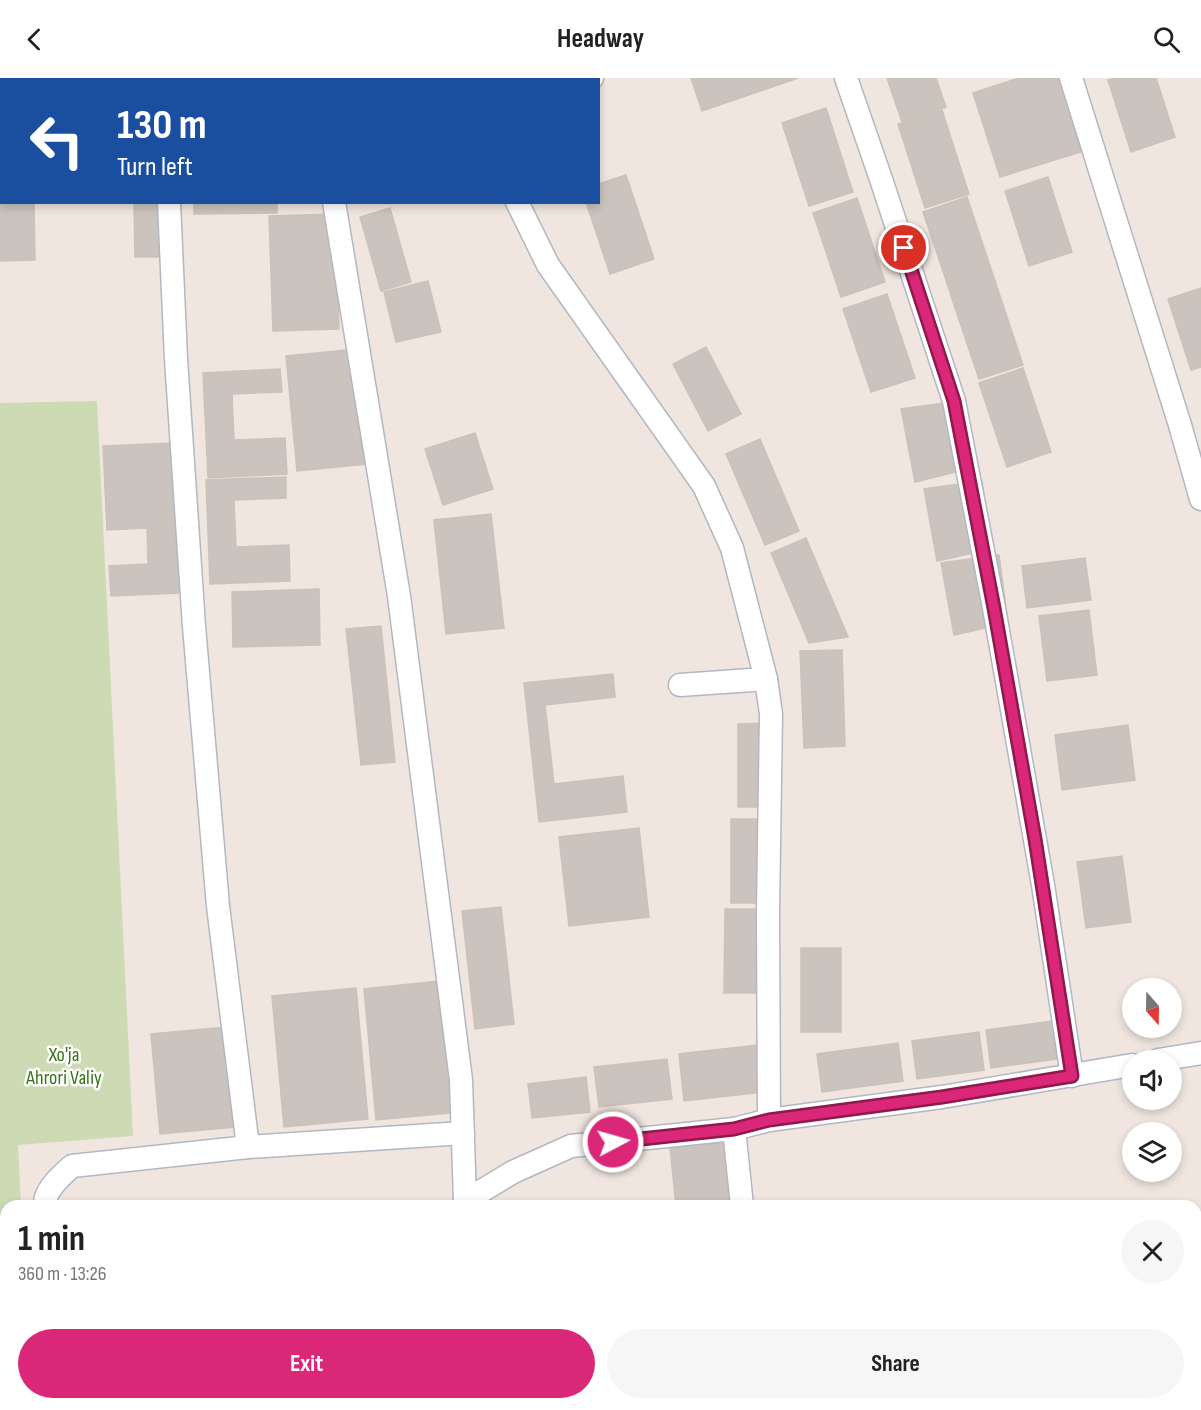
<!DOCTYPE html>
<html lang="en">
<head>
<meta charset="utf-8">
<style>
	:root { --surface:#fff; --page:#f6f6f6; --text:#222; --muted:#767676; --accent:#db2777 }
	body { margin:0; font-family:"Sofia Sans Condensed",sans-serif; background:var(--page); color:var(--text); height:100vh; display:flex; flex-direction:column; font-size:22px; white-space:nowrap }
	* { box-sizing:border-box; margin:0 }
	p { font-size:20px; color:var(--muted) }
	.icon { flex:none; width:33px; height:33px; fill:none; stroke:currentColor; stroke-width:2; stroke-linecap:round; stroke-linejoin:round }
	.map { position:relative; flex:1; overflow:hidden }
	.details { position:absolute; left:0px; top:1122px; width:1202px; height:210px; display:flex; flex-direction:column; background:var(--surface); border-radius:18px 18px 0 0; box-shadow:0 3px 9px #0003 }
	.details>* { flex:none }
	.guide { position:absolute; left:0px; top:0px; width:600px; height:126px; box-shadow:0 3px 9px #0003; background:#1a4fa0; color:#fff; overflow:hidden }
	.needle { width:39px; rotate:160deg }
	.buttons { position:absolute; left:1122px; top:900px; display:grid; gap:12px }
	.buttons a { display:grid; place-items:center; width:60px; height:60px; border-radius:50%; background:var(--surface); box-shadow:0 3px 9px #0003; font-size:30px }
	.pin { position:absolute; display:grid; place-items:center; width:51px; height:51px; color:#fff; margin:-26px; border:3px solid #fff; border-radius:50%; box-shadow:0 2px 6px #0007 }
	.me { position:absolute; width:66px; margin:-33px; rotate:84deg; stroke-linejoin:round; filter:drop-shadow(0 0 4px #0008) }
	.turn { display:flex; align-items:center; gap:21px; height:126px; padding:0 18px; font-size:27px }
	.turn .icon { width:78px; height:78px; stroke-width:2.5 }
	.turn b { display:block; font-size:42px; line-height:51px }
	.round { display:grid; place-items:center; flex:none; width:63px; height:63px; border-radius:32px; background:var(--page) }
	.headline { display:flex; align-items:center; justify-content:space-between; height:102px; padding:0 18px }
	h1 { font-size:36px; font-weight:700; line-height:45px }
	.action { display:flex; gap:12px; margin-top:auto; padding:12px 18px }
	.action a { flex:1; height:69px; border-radius:36px; background:var(--accent); color:#fff; font-size:24px; font-weight:700; line-height:69px; text-align:center }
	.action a+a { background:var(--page); color:var(--text) }
	header { display:flex; justify-content:space-between; align-items:center; height:78px; padding:0 18px; background:var(--surface); font-size:27px; font-weight:700 }
	.map>svg:first-child { display:block }
	.cemetery { fill:#cddbb4 }
	.building { fill:#cbc3be; stroke:#ccc2b8; stroke-width:1.5 }
	.lines { fill:none; stroke-linecap:round; stroke-linejoin:round }
	.minor-casing { stroke:#b3b7c2; stroke-width:25 }
	.minor { stroke:#fff; stroke-width:22 }
	.route-casing { stroke:#8e194d; stroke-width:15 }
	.route { stroke:#db2777; stroke-width:10 }
	.labels { text-anchor:middle; stroke-width:5; stroke-linejoin:round; paint-order:stroke }
	.park-label { font-size:20px; fill:#367314; stroke:#fff }
</style>
</head>
<body>
<header><svg class="icon" aria-label="back" viewBox="0 0 24 24"><path d="M15 5l-7 7 7 7"/></svg>Headway<svg class="icon" aria-label="search" viewBox="0 0 24 24"><circle cx="10" cy="10" r="6"/><path d="M15 15l6 6"/></svg></header>
<div class="map">
<svg width="1201" height="1332" viewBox="0 0 1201 1332">
	<rect width="100%" height="100%" fill="#f0e6df"/>
	<polygon class="cemetery" points="97,323 133,1058 18,1067 21,1128 6,1128 6,1326 28,1326 28,1332 0,1332 0,325"/>
	<g class="building">
		<polygon points="691,0 798,0 702,33"/>
		<polygon points="887,0 936,0 946,29 902,44"/>
		<polygon points="1019,0 1064,0 1087,72 1000,99 973,15"/>
		<polygon points="1115,0 1156,0 1175,59 1131,74 1108,2"/>
		<polygon points="826,30 853,114 809,128 782,45"/>
		<polygon points="942,32 969,116 925,130 898,46"/>
		<polygon points="0,65 2,65 2,124 34,124 35,182 0,183"/>
		<polygon points="626,97 654,181 610,196 586,124 598,124 598,106"/>
		<polygon points="1048,99 1072,174 1029,188 1005,113"/>
		<polygon points="967,119 995,203 951,217 923,134"/>
		<polygon points="857,120 885,204 841,219 813,135"/>
		<polygon points="134,124 163,124 163,179 135,179"/>
		<polygon points="194,124 277,124 277,135 194,136"/>
		<polygon points="390,130 411,204 381,213 360,139"/>
		<polygon points="335,136 339,251 273,253 269,138"/>
		<polygon points="428,203 441,254 396,264 384,214"/>
		<polygon points="995,203 1023,287 979,301 951,218"/>
		<polygon points="1201,210 1201,289 1191,292 1168,221"/>
		<polygon points="887,216 915,300 871,314 843,231"/>
		<polygon points="706,269 741,336 708,353 673,286"/>
		<polygon points="356,271 367,386 297,393 286,278"/>
		<polygon points="1023,290 1051,374 1007,389 979,305"/>
		<polygon points="280,291 282,314 232,316 234,362 285,360 287,396 208,400 203,295"/>
		<polygon points="959,323 968,391 915,404 901,331"/>
		<polygon points="475,355 493,411 443,427 425,371"/>
		<polygon points="760,361 799,453 765,467 726,376"/>
		<polygon points="173,365 180,515 111,518 109,488 148,486 147,450 107,452 103,368"/>
		<polygon points="286,399 286,420 234,422 236,469 289,467 290,503 210,506 206,402"/>
		<polygon points="982,403 991,471 937,483 924,411"/>
		<polygon points="491,436 504,550 446,556 434,442"/>
		<polygon points="806,460 848,559 809,565 771,475"/>
		<polygon points="999,477 1008,545 954,557 941,485"/>
		<polygon points="1085,480 1091,522 1027,530 1022,488"/>
		<polygon points="319,511 320,567 233,569 232,514"/>
		<polygon points="1089,532 1097,597 1047,603 1039,538"/>
		<polygon points="381,548 395,684 361,687 346,551"/>
		<polygon points="842,572 845,668 804,670 800,573"/>
		<polygon points="613,596 615,619 545,627 554,706 623,698 627,734 539,744 524,605"/>
		<polygon points="779,645 778,729 738,729 738,646"/>
		<polygon points="1128,647 1135,702 1062,712 1055,657"/>
		<rect x="731" y="741" width="41" height="84"/>
		<polygon points="639,750 649,839 569,848 559,759"/>
		<polygon points="1122,778 1131,844 1086,850 1077,784"/>
		<polygon points="501,829 514,946 475,951 462,833"/>
		<polygon points="725,831 765,831 765,915 724,915"/>
		<rect x="801" y="870" width="40" height="84"/>
		<polygon points="448,902 460,1034 376,1042 364,911"/>
		<polygon points="356,910 368,1041 284,1049 272,918"/>
		<polygon points="1067,941 1072,979 991,990 986,952"/>
		<polygon points="227,949 236,1049 160,1056 151,956"/>
		<polygon points="979,954 984,992 917,1001 912,963"/>
		<polygon points="898,965 903,1003 822,1014 817,976"/>
		<polygon points="766,966 772,1013 684,1023 679,976"/>
		<polygon points="667,981 672,1021 599,1029 594,989"/>
		<polygon points="586,999 590,1034 532,1040 528,1006"/>
		<polygon points="726,1063 733,1128 676,1128 670,1069"/>
	</g>
	<g class="lines">
		<defs>
			<g id="minor">
				<polyline points="846,0 882,104 954,323 994,530 1043,807 1072,998"/>
				<polyline points="1071,0 1180,347 1201,421"/>
				<polyline points="325,2 325,0"/>
				<polyline points="587,2 592,0"/>
				<polyline points="0,37 2,37"/>
				<polyline points="334,124 399,518 461,1002 465,1123"/>
				<polyline points="517,124 548,187 704,408 732,470 766,601 771,636 768,833 769,1042"/>
				<polyline points="680,607 766,601"/>
				<polyline points="1158,982 1201,975"/>
				<polyline points="734,1051 742,1128"/>
				<polyline points="248,1069 463,1055"/>
				<path d="M45,1128C43,1113 62,1097 72,1088L248,1069L218,828L194,548L176,281L169,124"/>
				<polyline points="463,1128 465,1123 513,1094 571,1068 734,1051 769,1042 942,1019 1132,987"/>
				<polyline points="762,1326 762,1332"/>
				<polyline points="50,1332 50,1326"/>
				<polyline points="441,1332 441,1326"/>
			</g>
		</defs>
		<use href="#minor" class="minor-casing"/>
		<use href="#minor" class="minor"/>
	</g>
	<g class="lines">
		<defs>
			<polyline id="route" points="613,1064 734,1051 769,1042 942,1019 1072,998 1035,761 994,530 954,323 904,170"/>
		</defs>
		<use href="#route" class="route-casing"/>
		<use href="#route" class="route"/>
	</g>
	<g class="labels">
		<g class="park-label">
			<text x="64" y="983">Xo'ja<tspan x="64" dy="23">Ahrori Valiy</tspan></text>
		</g>
	</g>
</svg>
<div class="buttons">
<a><svg class="needle" viewBox="-14 -14 28 28"><path d="M0-13l5 13h-10z" fill="#e53935"/><path d="M0 13l5-13h-10z" fill="#767676"/></svg></a>
<a><svg class="icon" aria-label="sound" viewBox="0 0 24 24"><path d="M4 9h4l5-4v14l-5-4H4zM17 9q2 3 0 6"/></svg></a>
<a><svg class="icon" aria-label="layers" viewBox="0 0 24 24"><path d="M12 4l9 5-9 5-9-5zM3 14l9 5 9-5"/></svg></a>
</div>
<div class="pin" style="left:904px;top:170px;background:#d93025"><svg class="icon" aria-label="arrive" viewBox="0 0 24 24"><path d="M6 21V4h12l-3 4 3 4H6"/></svg></div>
<svg class="me" style="left:613px;top:1064px" viewBox="-20 -20 40 40"><circle r="17" fill="#db2777" stroke="#fff" stroke-width="3"/><path d="M0-11L8 9 0 5-8 9z" fill="#fff"/></svg>
<div class="guide">
<div class="turn"><svg class="icon" aria-label="left" viewBox="0 0 24 24"><path d="M17 20v-9H6M10 6l-5 5 5 5"/></svg><div><b>130 m</b>Turn left</div></div>
</div>
<section class="details">
<div class="headline"><div><h1>1 min</h1><p>360 m · 13:26</p></div><a class="round"><svg class="icon" aria-label="close" viewBox="0 0 24 24"><path d="M6 6l12 12M18 6L6 18"/></svg></a></div>
<div class="action"><a>Exit</a><a>Share</a></div>
</section>
</div>
</body>
</html>
